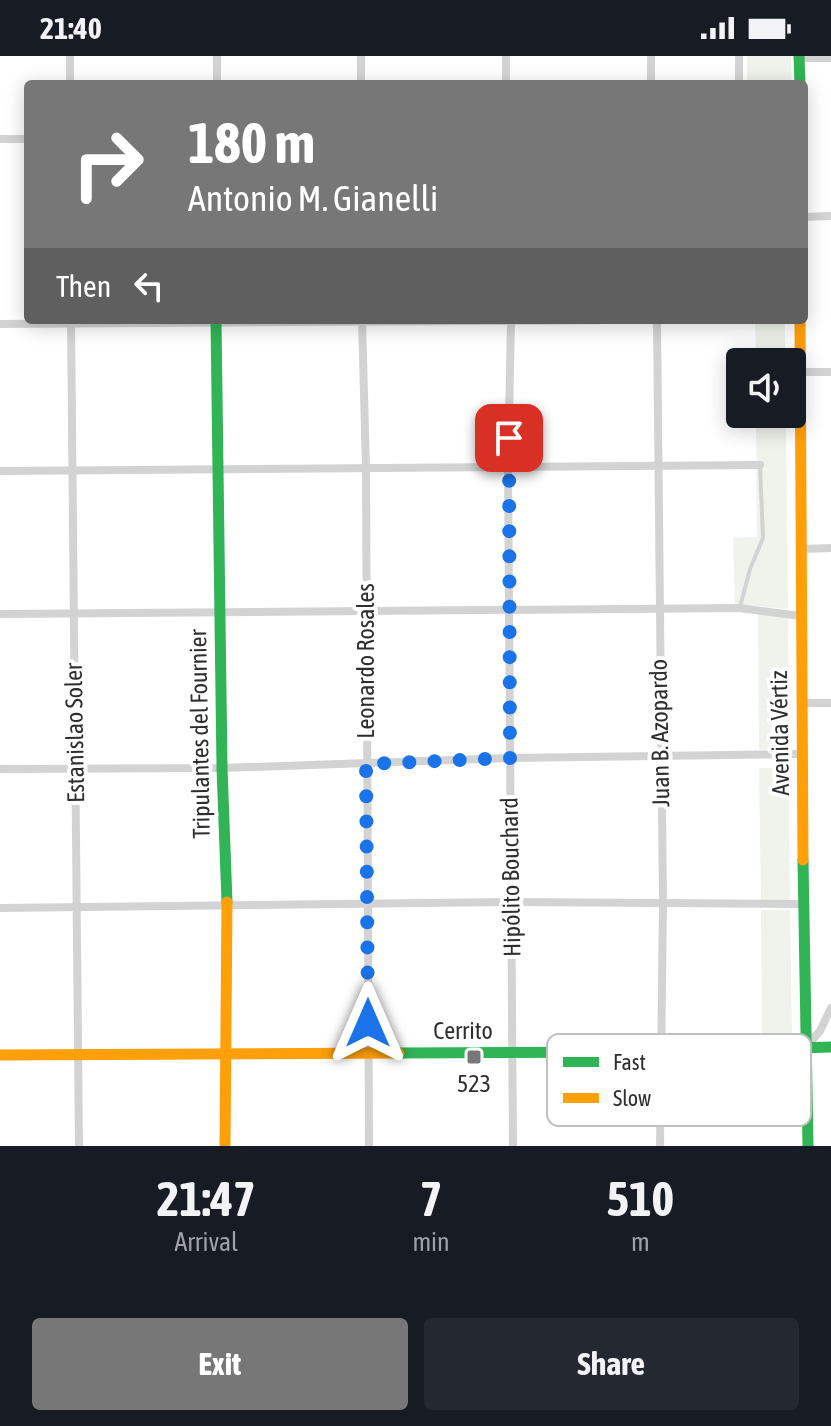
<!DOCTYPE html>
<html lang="en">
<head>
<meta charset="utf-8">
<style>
	:root { --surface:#171b24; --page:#242831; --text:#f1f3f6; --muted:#9ea1a6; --accent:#777 }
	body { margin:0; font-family:"Asap Condensed",sans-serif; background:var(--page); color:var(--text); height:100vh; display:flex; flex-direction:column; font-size:30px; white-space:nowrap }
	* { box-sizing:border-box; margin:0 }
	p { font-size:26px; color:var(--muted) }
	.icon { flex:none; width:44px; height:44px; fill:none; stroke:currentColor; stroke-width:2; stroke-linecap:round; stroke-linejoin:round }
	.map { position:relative; height:1090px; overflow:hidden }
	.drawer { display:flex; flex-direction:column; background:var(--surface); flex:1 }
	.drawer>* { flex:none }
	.banner { position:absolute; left:24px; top:24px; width:784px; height:244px; border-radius:8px; box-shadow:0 4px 20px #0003; background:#777; color:#fff; overflow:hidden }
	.controls { position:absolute; left:726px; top:292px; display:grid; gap:16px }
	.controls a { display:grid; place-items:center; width:80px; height:80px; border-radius:8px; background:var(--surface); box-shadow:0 4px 20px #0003; font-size:40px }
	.pin { position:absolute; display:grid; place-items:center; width:68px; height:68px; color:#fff; margin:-34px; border-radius:16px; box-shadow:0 4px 12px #0006 }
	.me { position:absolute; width:88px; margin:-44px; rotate:0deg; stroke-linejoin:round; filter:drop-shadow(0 0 6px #0008) }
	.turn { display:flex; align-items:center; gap:28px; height:168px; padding:0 32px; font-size:36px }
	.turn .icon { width:104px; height:104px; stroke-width:2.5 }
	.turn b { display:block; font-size:56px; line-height:68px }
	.then { display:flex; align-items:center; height:76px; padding:0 32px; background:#0003; gap:16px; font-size:30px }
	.eta { display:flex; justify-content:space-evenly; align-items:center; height:136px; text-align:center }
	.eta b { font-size:48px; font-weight:700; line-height:56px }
	.button { display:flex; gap:16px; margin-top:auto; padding:16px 32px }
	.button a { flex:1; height:92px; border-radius:8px; background:var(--accent); color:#fff; font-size:32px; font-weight:700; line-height:92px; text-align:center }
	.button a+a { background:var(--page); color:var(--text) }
	.status { display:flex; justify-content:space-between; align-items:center; height:56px; padding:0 40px; background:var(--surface); direction:ltr }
	.status svg { height:22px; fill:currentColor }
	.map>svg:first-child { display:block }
	.green { fill:#eff3ec }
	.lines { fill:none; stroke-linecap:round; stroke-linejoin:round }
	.lane { stroke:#d3d3d3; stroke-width:4 }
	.street { stroke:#d3d3d3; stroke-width:8 }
	.fast { stroke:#30b455; stroke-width:11 }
	.slow { stroke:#ff9f0a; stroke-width:11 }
	.route { stroke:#1a73e8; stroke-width:14; stroke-dasharray:0 25.2 }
	.poi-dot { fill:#777; stroke:#fff; stroke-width:3 }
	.labels { text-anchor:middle; stroke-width:8; stroke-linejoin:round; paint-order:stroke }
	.street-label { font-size:24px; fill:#2e2e2e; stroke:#fff }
	.poi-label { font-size:24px; fill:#2e2e2e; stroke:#fff }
	.key { fill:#fff; stroke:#c0c0c0; stroke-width:2 }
	.key-label { font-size:22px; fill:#2e2e2e }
</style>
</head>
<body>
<div class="status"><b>21:40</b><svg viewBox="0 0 49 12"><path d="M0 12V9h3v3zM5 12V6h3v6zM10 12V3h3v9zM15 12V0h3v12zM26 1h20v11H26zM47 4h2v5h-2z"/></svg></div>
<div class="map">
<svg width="831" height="1090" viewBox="0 0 831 1090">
	<rect width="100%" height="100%" fill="#fff"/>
	<g class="green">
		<polygon points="747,0 791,0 792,28 747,28"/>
		<polygon points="755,264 785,264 785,306 756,306"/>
		<polygon points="756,358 786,358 788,553 735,548 733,482 757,481"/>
		<polygon points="758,558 773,559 788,563 789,693 759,693"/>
		<polygon points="759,712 789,712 790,845 761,845"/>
		<polygon points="761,854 790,854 792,977 762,977"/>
	</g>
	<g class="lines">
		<polyline class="lane" points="740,551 750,513 763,482 760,409"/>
		<g class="street">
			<polyline points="70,0 70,28"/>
			<polyline points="217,0 217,28"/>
			<polyline points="361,0 361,28"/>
			<polyline points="506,0 506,28"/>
			<polyline points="739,0 739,28"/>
			<polyline points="800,2 831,2"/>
			<polyline points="651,28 651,0"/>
			<polyline points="0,83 28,83"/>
			<polyline points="804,161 831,160"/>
			<polyline points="71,264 79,1090"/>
			<polyline points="362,264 366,412 369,1090"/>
			<polyline points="511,264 508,411 513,1090"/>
			<polyline points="657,264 663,848 660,1090"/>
			<polyline points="0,268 615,264"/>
			<polyline points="799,316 831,316"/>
			<polyline points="0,415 760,409"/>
			<polyline points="802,493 831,492"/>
			<polyline points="0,558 739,552 801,560"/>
			<polyline points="801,647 831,647"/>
			<polyline points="0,713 222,712 510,702 802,698"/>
			<polyline points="0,852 512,846 805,848"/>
			<polyline points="806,991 820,975 831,952"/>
		</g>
		<g class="fast">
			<polyline points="799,0 800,28"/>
			<polyline points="216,264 222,712 227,846"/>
			<polyline points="803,804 808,1090"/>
			<polyline points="399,997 661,996 831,991"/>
		</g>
		<g class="slow">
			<polyline points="800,264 803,804"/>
			<polyline points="0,999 399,997"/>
			<polyline points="225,1090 227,846"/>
		</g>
	</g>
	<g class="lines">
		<polyline class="route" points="368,967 366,708 510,702 509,382"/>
	</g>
	<rect class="poi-dot" x="466" y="993" width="16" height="16" rx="4"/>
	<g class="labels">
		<g class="street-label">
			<text transform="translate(366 605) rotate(-90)" y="8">Leonardo Rosales</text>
			<text transform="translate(75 677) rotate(-91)" y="8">Estanislao Soler</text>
			<text transform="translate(660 677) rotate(-91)" y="8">Juan B. Azopardo</text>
			<text transform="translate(780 677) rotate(-91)" y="8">Avenida Vértiz</text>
			<text transform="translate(200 678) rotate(-91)" y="8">Tripulantes del Fournier</text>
			<text transform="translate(511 821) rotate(-91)" y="8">Hipólito Bouchard</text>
			<text x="463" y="983">Cerrito</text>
		</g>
		<g class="poi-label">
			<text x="474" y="1036">523</text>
		</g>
	</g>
	<rect x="547" y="978" width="264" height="92" rx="12" class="key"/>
	<rect x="563" y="1001" width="36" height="10" fill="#30b455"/>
	<rect x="563" y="1037" width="36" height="10" fill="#ff9f0a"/>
	<g class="key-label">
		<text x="613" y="1014">Fast</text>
		<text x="613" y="1050">Slow</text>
	</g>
</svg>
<div class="controls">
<a><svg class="icon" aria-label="sound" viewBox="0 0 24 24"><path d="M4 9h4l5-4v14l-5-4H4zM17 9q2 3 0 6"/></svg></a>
</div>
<div class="pin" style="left:509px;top:382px;background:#d93025"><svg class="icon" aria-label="arrive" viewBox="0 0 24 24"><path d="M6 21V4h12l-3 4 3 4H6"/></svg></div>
<svg class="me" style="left:368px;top:967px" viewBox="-20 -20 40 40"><path d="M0-17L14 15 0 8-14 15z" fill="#1a73e8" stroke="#fff" stroke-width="4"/></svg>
<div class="banner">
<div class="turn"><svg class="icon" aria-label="right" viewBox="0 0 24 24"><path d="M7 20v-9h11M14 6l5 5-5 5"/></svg><div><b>180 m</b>Antonio M. Gianelli</div></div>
<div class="then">Then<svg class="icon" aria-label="left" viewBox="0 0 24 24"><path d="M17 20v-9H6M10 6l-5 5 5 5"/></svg></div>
</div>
</div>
<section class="drawer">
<div class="eta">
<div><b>21:47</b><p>Arrival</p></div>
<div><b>7</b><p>min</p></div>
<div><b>510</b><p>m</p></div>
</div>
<div class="button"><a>Exit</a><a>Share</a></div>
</section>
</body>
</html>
